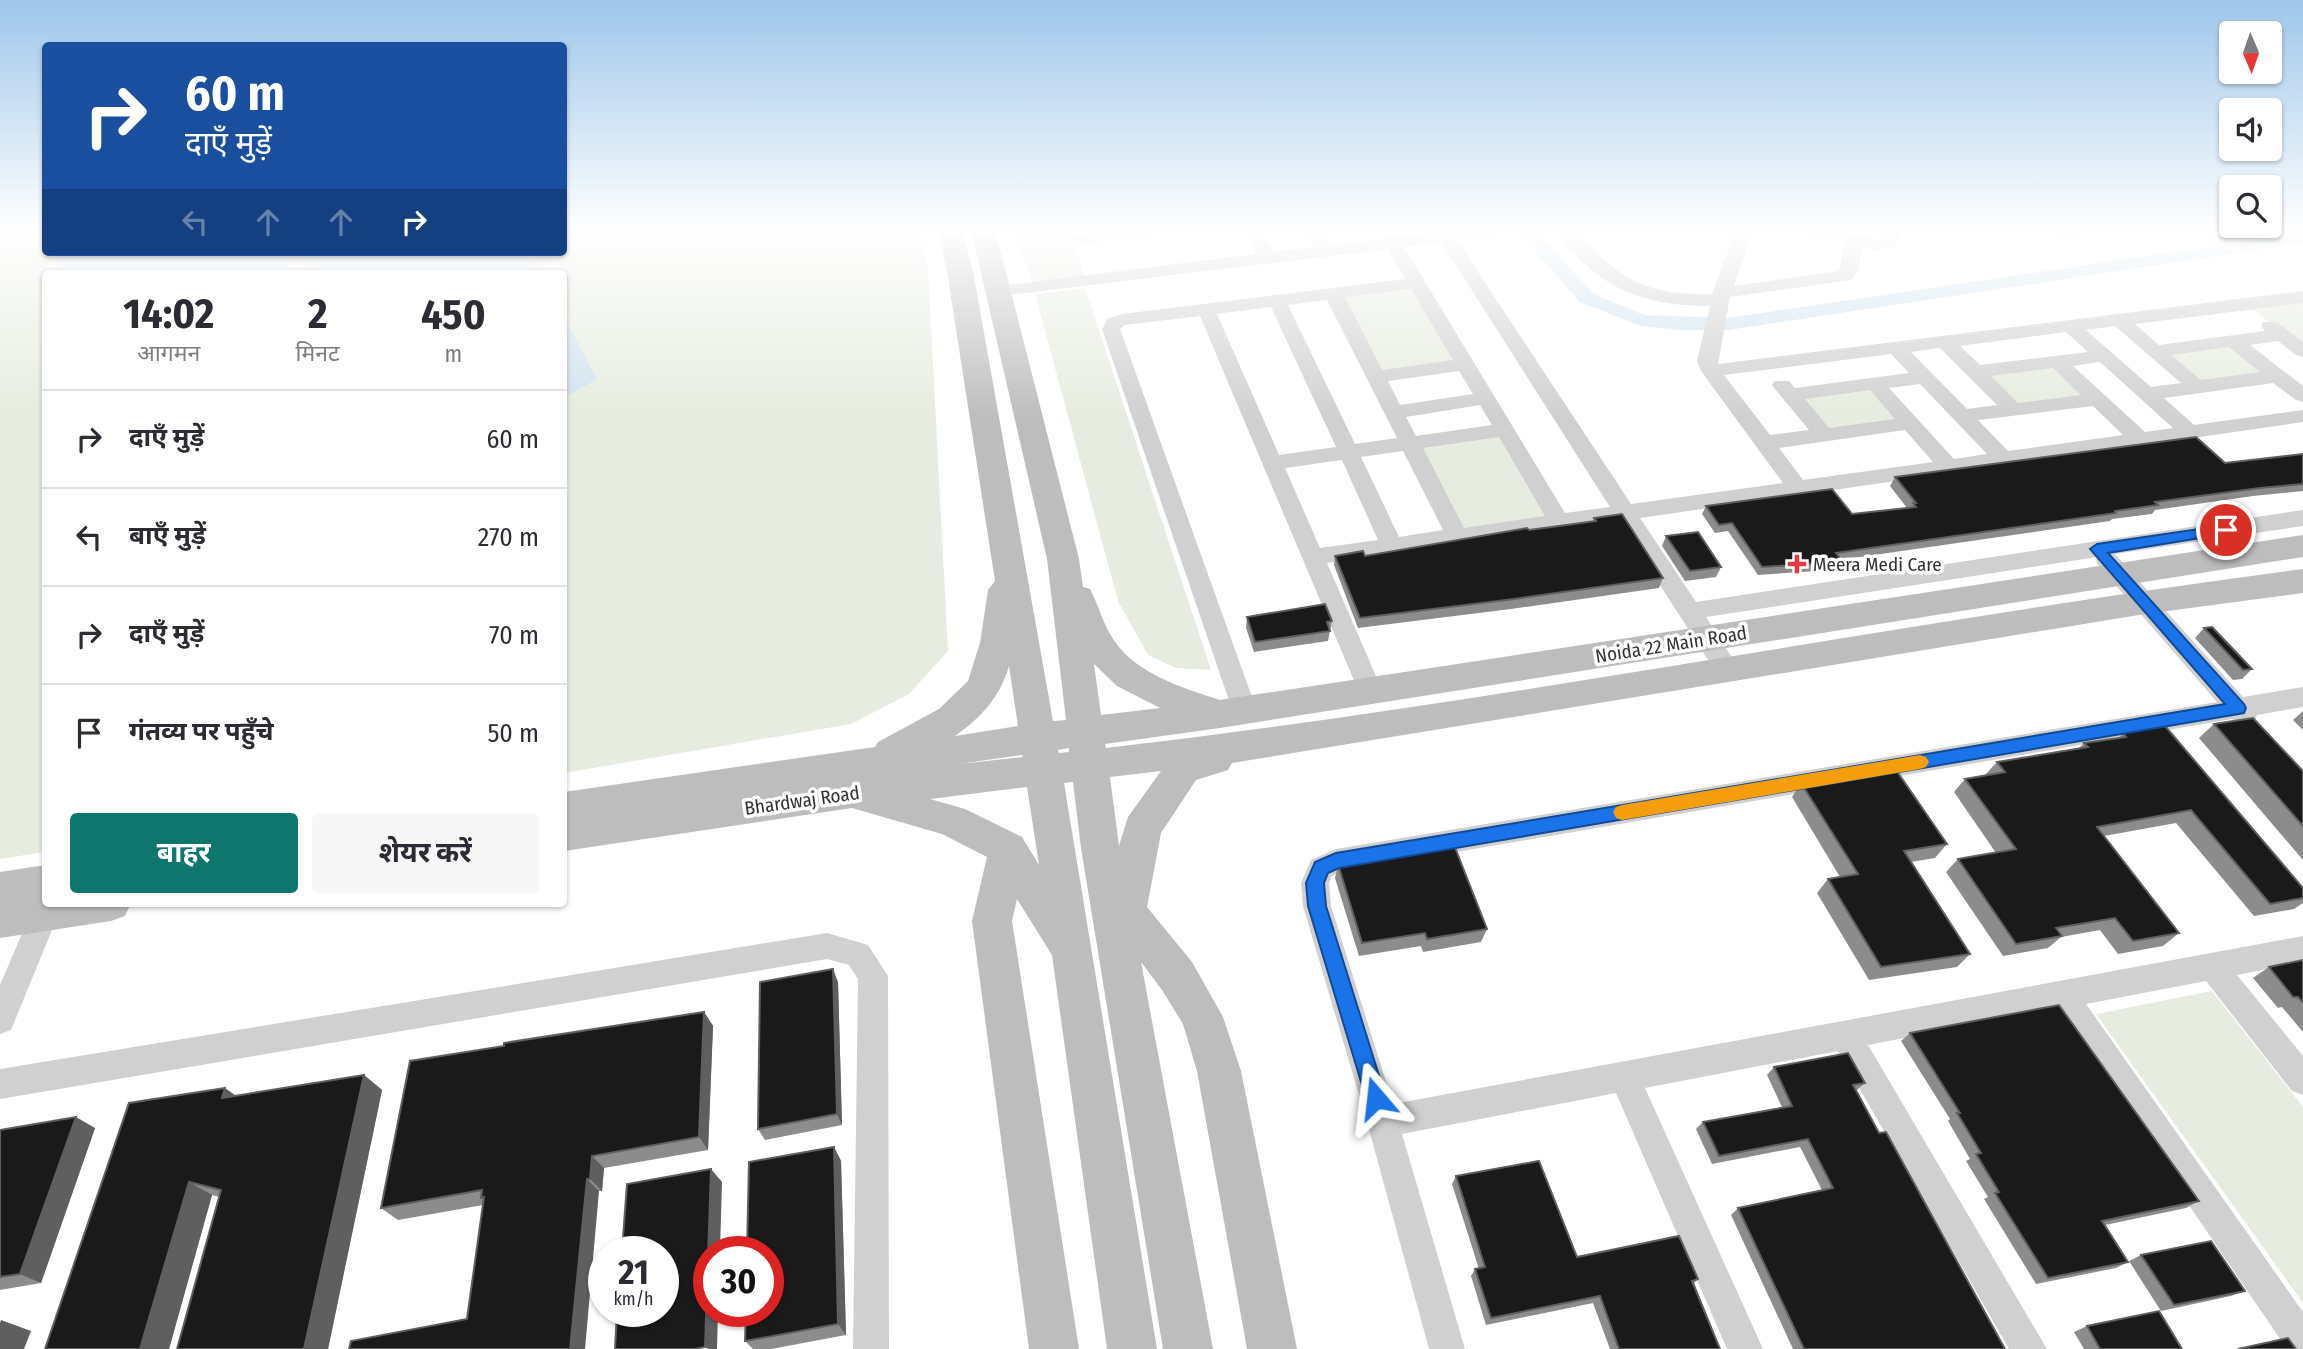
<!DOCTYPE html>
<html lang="hi">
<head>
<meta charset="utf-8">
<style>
	:root { --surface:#fff; --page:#f7f7f7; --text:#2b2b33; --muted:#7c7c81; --line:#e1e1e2; --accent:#0f766e }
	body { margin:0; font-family:"Fira Sans Condensed","Noto Sans Devanagari",sans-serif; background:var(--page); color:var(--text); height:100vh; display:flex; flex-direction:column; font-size:26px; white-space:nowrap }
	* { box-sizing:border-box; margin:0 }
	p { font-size:23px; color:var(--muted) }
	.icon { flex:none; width:38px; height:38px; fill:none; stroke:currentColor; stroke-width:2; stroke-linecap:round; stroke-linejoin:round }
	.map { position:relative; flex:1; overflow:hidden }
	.details { position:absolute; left:42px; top:270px; width:525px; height:637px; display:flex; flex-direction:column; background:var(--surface); border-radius:7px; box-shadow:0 2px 5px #0004 }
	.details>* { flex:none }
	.guide { position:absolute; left:42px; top:42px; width:525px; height:214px; border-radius:7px; box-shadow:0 2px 5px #0004; background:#1a4fa0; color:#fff; overflow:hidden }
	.needle { width:46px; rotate:178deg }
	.tools { position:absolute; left:2219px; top:21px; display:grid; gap:14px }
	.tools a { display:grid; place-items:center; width:63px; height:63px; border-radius:7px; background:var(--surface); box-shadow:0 2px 5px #0004; font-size:35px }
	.speed { position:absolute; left:588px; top:1236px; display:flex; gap:14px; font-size:35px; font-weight:700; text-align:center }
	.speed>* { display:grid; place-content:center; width:91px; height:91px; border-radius:50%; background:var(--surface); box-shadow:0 2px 5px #0004; line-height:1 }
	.speed small { font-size:18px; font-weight:400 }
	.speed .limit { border:10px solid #d22; background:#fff; color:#111 }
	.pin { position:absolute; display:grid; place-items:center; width:60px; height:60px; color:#fff; margin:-30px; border:4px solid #fff; border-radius:50%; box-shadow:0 2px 7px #0007 }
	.me { position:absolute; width:77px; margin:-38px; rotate:343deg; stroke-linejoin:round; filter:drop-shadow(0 0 5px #0008) }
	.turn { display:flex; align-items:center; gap:24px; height:147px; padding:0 28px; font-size:32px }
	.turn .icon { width:91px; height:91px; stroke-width:2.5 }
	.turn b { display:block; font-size:49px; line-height:60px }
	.lanes { display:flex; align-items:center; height:66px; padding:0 28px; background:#0003; justify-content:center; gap:35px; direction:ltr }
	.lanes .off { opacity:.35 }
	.eta { display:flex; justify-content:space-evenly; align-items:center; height:119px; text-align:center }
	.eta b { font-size:42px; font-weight:700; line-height:49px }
	.primary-button { display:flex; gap:14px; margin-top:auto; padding:14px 28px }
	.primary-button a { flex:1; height:80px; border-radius:7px; background:var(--accent); color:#fff; font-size:28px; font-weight:700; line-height:80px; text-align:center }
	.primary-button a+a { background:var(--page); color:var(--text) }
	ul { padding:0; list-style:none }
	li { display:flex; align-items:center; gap:21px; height:98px; padding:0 28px; border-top:2px solid var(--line) }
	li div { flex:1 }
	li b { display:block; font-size:26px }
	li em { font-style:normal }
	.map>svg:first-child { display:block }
	.green { fill:#e6ecdf }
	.water { fill:#cfe2ee }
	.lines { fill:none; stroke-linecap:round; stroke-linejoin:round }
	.canal { fill:#cfe2ee; fill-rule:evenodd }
	.street { fill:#d0d0d0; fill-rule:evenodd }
	.secondary { fill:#bdbdbd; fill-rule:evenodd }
	.wall { fill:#8c8c8c }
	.shaded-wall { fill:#5f5f5f }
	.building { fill:#1a1a1a; stroke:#5f5f5f; stroke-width:2 }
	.route { fill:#1a73e8; stroke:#114b97; stroke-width:2 }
	.slow { fill:#f59e0b }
	.poi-dot { fill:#e63946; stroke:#fff; stroke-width:2.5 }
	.labels { text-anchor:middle; stroke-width:7; stroke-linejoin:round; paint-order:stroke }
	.poi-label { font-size:19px; fill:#333; stroke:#fff; text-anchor:start }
	.street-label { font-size:19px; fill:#333; stroke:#fff }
</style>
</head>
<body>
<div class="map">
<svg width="2303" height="1349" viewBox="0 0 2303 1349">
	<rect width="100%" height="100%" fill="#fff"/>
	<g class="green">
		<polygon points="0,229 45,229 46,252 564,252 564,229 919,229 928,269 948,651 909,694 851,724 564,773 564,273 46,273 45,852 0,859"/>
		<polygon points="1014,229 1069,229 1085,277 1033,283"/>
		<polygon points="1085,288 1211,670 1176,668 1148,655 1118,601 1035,294"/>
		<polygon points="1414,288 1459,362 1381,373 1340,297"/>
		<polygon points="2303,299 2303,348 2248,306"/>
		<polygon points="2233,344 2271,375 2199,384 2162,353"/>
		<polygon points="2057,364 2092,397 2014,407 1981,374"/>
		<polygon points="1873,387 1905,422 1826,432 1796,397"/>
		<polygon points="1502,436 1549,516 1460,529 1417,448"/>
		<polygon points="2212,991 2303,1107 2303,1303 2096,1014"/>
	</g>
	<g class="water">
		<polygon points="56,252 283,252 289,273 57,273"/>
		<polygon points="306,252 529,252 540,273 312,273"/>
		<polygon points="564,317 597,379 564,398"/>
	</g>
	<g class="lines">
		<polygon class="canal" points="1516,229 1534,229 1594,294 1644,315 1728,318 2303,233 2303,243 1728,330 1680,330 1641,326 1580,302"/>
		<g class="street">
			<polygon points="1115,229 1166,229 1158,234 1080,244 1071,239 1080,234"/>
			<path d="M1244,229H1262L1273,252L1314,247L1305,229H1322L1330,245L1462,229H1515L1507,234L1457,240L1631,504L1783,483L1701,371L1697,361L1710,306C1639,306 1597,287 1554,229H1572C1622,279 1640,295 1712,294L1736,229H1754L1734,286L1839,271L1845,243L1799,233L1797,229H1830L1877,240L1882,239L1884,229H1902L1896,246L1877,250L1862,247L1858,271L1851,280L1730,297L1718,364L2303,291V303L2135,324L2159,345L2265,331L2261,326L2263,322H2277L2303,342V357L2296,355L2278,341L2250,345L2303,386V402L2296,400L2273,383L2164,398L2194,425L2303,410V422L1640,518L1696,602L2303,510V526L2115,554L2243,697L2303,687V707L2257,715L2254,723L2245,726L2232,719L1340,872L1332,876L1329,883L1331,906L1393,1104L2303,936V962L2237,975L2303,1056V1095L2292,1091L2206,981L2086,1004L2303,1312V1349H2287L2055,1009L1868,1045L2047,1349H2009L1838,1051L1645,1088L1763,1349H1727L1616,1093L1402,1134L1465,1349H1429L1367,1122L1303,906L1301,883L1311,860L1336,849L2217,702L2099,566L2096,560L2097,557L1706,617L1740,670L1737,677L1728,679L1719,677L1619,521L1327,563L1382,690L1379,697L1370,700L1361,697L1200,316L1125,325L1120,329L1257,711L1253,718L1244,721L1235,718L1102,329L1107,319L1122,314L1405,279L1388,249L1000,296L991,291L1000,286L1256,254ZM1441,242L1610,507L1565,513L1404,247ZM1411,289L1453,360L1382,370L1345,297ZM1327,300L1397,438L1355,444L1288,305ZM1271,307L1336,447L1279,455L1217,314ZM2115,326L2181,383L2151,387L2086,330ZM2066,332L2088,352L1980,365L1960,346ZM2229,347L2260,372L2201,380L2171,355ZM1940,348L1997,405L1967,409L1911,352ZM1891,354L1909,373L1795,388L1789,381H1775L1772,385L1775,389L1809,430L1770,435L1724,375ZM2100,362L2173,428L2145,432L2073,366ZM2053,368L2081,395L2018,403L1991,376ZM1459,371L1473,394L1400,405L1388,381ZM1920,384L1987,454L1954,459L1889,388ZM1870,390L1895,419L1829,428L1805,399ZM1480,405L1492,425L1416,436L1406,417ZM2093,406L2123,435L2008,451L1978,420ZM1905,430L1933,462L1803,480L1779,448ZM1499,437L1545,516L1464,528L1423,448ZM1403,451L1443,530L1399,537L1361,457ZM1342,460L1378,540L1320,548L1285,468Z"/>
			<polygon points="2054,229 2073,229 2078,235 2069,240 2063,239"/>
			<polygon points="2112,229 2129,229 2130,230 2121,235"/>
			<polygon points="2292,229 2303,229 2303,236"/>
			<polygon points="46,892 46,903 63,903 11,1030 0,1034 0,985 39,894"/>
			<polygon points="827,933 868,945 888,976 889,1349 853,1349 858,979 849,965 827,959 0,1099 0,1069"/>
		</g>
		<g class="secondary">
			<path d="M937,229H961L973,271L1053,721L1066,720L1047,559L971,229H995L1079,559L1083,587L1090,589C1098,604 1102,620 1110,634C1132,673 1180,687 1220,700L2303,535V557L1220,728L1105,744L1106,748C1506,702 1903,621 2303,569V593L2145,614L1232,763L1228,770L1196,780L1161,833L1147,907L1192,962L1223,1017L1241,1071L1297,1349H1247L1197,1071L1183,1024L1162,990L1141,962L1213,1349H1163L1081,848L1073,782L1064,783L1157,1349H1107L1052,955L1017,899L1012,921L1079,1349H1029L972,921L987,857L942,834L852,808L564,851V792L875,747L878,742L939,709L968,681L980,643L988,590L995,581L947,271ZM1094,664L1117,686L1160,708L1101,715ZM1009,666L1018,726L955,736C981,718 1000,697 1009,666ZM1069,748V752L1059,753L1058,750ZM1022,755L1023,757L959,764ZM1161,771L1128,817L1119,846L1110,777ZM1027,787L1039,865L1022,837L965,809L930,799Z"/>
			<polygon points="46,865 46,903 131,903 125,916 111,921 0,938 0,872"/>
		</g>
	</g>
	<g class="wall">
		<polygon points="2303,454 2303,491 2253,496 2155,510 2152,514 2112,519 2110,521 1839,560 1835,566 1818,569 1816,571 1758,575 1728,531 1715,533 1702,514 1706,506 1852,514 1907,508 1890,486 1895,477 2225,463"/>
		<polygon points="1594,518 1663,578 1659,588 1511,609 1358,628 1334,565 1335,556 1365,556 1593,521"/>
		<polygon points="1666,536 1721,567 1716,577 1685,581 1662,546"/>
		<polygon points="1247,617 1332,621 1328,641 1254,652 1246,628"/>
		<polygon points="2204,628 2252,669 2242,679 2233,680 2195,638"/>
		<polygon points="2303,711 2303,730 2293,720"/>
		<polygon points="2214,724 2303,771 2303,860 2199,738"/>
		<polygon points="2123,733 2303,888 2303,903 2294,909 2254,916 2176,823 2104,836 2179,933 2163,946 2118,954 2100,930 2061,937 2048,948 2003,956 1946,872 1958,859 1996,853 1954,792 1965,779 1985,775 1997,762 2078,749 2084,743 2119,738"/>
		<polygon points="1801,783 1947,844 1935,858 1911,862 1970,954 1957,967 1869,980 1817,893 1828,879 1840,877 1792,797"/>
		<polygon points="1338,864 1487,929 1481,942 1423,952 1421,946 1359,956 1335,878"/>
		<polygon points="2303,960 2303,1032 2282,1007 2278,1008 2253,978 2269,967"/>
		<polygon points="838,982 842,1125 765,1140 758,1129"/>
		<polygon points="704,1012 713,1026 708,1150 604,1168 602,1191 599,1191 467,1319 483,1205 398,1220 381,1208"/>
		<polygon points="1910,1033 2199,1201 2186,1208 2105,1225 2128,1262 2116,1268 2036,1284 1984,1199 1988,1197 1966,1161 1970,1159 1948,1121 1950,1119 1901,1041"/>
		<polygon points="1774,1067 1865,1083 1856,1091 1879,1133 2005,1349 1793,1349 1731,1215 1738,1208 1822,1190 1800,1147 1712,1164 1696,1129 1703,1122 1782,1107 1767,1075"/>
		<polygon points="364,1075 382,1090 328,1349 177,1349 219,1197 212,1195 169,1349 45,1349 236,1096"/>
		<polygon points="95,1128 41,1283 0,1290 0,1130"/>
		<polygon points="834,1147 841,1161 846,1335 771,1349 753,1349 745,1341"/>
		<polygon points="1456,1176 1577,1257 1698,1279 1694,1283 1720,1349 1610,1349 1593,1303 1486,1325 1471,1276 1475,1269 1479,1269 1452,1184"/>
		<polygon points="2141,1255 2245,1291 2231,1296 2161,1311 2129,1261"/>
		<polygon points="2087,1326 2182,1349 2084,1349 2074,1332"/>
	</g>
	<g class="shaded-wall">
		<polygon points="833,969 838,982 842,1125 837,1114"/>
		<polygon points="704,1012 713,1026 708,1150 699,1137"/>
		<polygon points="364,1075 382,1090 328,1349 304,1349"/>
		<polygon points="225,1088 246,1103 222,1098"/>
		<polygon points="76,1117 95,1128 41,1283 20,1274"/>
		<polygon points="834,1147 841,1161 846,1335 838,1324"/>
		<polygon points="592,1156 604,1168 602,1191 590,1179"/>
		<polygon points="711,1169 722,1182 720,1251 709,1251 709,1311 718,1311 717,1349 708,1349 705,1347"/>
		<polygon points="587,1179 599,1191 585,1349 570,1349"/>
		<polygon points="189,1182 212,1195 169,1349 140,1349"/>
		<polygon points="1,1320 31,1331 24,1349 0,1349 0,1323"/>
	</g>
	<g class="building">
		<polygon points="2196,437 2225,463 2303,454 2303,484 2260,488 2155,502 2158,505 2115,511 2116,513 1836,553 1840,558 1820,561 1821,563 1762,567 1732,523 1719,525 1706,506 1832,489 1852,514 1916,507 1913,503 1916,503 1895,477"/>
		<polygon points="1622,514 1663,578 1514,599 1360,618 1335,556 1363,551 1365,556 1527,528 1529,530 1596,521 1594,518"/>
		<polygon points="1698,532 1721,567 1690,571 1666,536"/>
		<polygon points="1325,604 1332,621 1327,622 1330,631 1255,642 1247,617"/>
		<polygon points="2212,627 2252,669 2243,670 2204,628"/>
		<polygon points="2253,718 2303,771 2303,826 2214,724"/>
		<polygon points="2165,726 2303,888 2303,898 2270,904 2191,810 2097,827 2179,933 2133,941 2115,918 2056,928 2062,936 2016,944 1958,859 2016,849 1965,779 2005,772 1997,762 2088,747 2084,743 2126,737 2123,733"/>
		<polygon points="1894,767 1947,844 1904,851 1970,954 1881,967 1828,879 1858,874 1801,783"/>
		<polygon points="1454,845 1487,929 1427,939 1425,933 1362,943 1338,864"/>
		<polygon points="2303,960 2303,1003 2298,997 2293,997 2269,967"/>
		<polygon points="833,969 837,1114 758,1129 760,982"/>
		<polygon points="2059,1005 2199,1201 2102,1221 2128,1262 2048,1278 1995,1193 1999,1192 1976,1154 1981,1153 1957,1113 1960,1113 1910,1033"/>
		<polygon points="704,1012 699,1137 592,1156 590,1179 587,1179 570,1349 349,1349 351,1341 467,1319 484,1197 481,1198 482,1190 381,1208 410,1061 504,1046 504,1043"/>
		<polygon points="1848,1053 1865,1083 1853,1085 1879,1133 1886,1132 2005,1349 1804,1349 1738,1208 1833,1188 1808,1139 1719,1156 1703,1122 1792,1106 1774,1067"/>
		<polygon points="364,1075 304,1349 177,1349 221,1190 189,1182 140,1349 45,1349 129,1103 225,1088 222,1098"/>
		<polygon points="76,1117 20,1274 0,1277 0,1130"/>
		<polygon points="834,1147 838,1324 745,1341 746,1311 768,1311 768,1251 747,1251 749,1162"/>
		<polygon points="1539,1161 1577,1257 1679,1236 1698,1279 1692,1281 1720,1349 1619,1349 1600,1296 1491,1318 1475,1269 1485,1267 1456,1176"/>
		<polygon points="711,1169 705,1347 694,1349 615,1349 617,1311 663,1311 663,1251 622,1251 627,1184"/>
		<polygon points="2211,1241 2245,1291 2174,1305 2141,1255"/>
		<polygon points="2159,1311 2182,1349 2100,1349 2087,1326"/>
		<polygon points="2288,1338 2296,1349 2238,1349"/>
	</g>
	<linearGradient id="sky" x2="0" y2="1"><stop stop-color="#9ec6ea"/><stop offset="0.55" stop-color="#fff"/><stop offset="1" stop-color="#fff" stop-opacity="0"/></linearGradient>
	<rect width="2303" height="418" fill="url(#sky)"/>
	<polygon class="route" points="2226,525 2233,530 2231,533 2108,553 2244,704 2246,708 2244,713 1339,868 1328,873 1324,883 1326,906 1386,1098 1383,1105 1376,1108 1368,1105 1308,906 1306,883 1315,862 1336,853 2225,704 2090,549 2097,544"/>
	<polygon class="slow" points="1920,755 1926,757 1929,762 1926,767 1920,769 1622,820 1616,818 1613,812 1616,807 1622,805"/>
	<path class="poi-dot" d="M1793.5 553.5h7v7h7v7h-7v7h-7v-7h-7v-7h7z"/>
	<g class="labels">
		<g class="poi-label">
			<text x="1813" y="571">Meera Medi Care</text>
		</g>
		<g class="street-label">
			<text transform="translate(1671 644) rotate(-9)" y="7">Noida 22 Main Road</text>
			<text transform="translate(802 800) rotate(-8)" y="7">Bhardwaj Road</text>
		</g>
	</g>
</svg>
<div class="tools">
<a><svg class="needle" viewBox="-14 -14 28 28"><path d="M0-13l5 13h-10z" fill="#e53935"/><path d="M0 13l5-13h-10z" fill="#7c7c81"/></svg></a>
<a><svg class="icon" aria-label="sound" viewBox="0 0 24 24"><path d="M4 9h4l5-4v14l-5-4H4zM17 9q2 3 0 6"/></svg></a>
<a><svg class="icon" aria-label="search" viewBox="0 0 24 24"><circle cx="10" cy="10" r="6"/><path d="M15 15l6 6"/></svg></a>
</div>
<div class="speed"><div>21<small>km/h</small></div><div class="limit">30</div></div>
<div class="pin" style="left:2226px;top:530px;background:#d93025"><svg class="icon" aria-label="arrive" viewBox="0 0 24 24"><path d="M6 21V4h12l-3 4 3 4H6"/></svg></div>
<svg class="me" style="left:1376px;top:1098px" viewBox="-20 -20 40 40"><path d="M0-17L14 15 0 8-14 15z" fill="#1a73e8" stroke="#fff" stroke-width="4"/></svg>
<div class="guide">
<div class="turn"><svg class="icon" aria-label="right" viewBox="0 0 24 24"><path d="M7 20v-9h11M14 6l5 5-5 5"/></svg><div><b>60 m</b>दाएँ मुड़ें</div></div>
<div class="lanes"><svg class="icon off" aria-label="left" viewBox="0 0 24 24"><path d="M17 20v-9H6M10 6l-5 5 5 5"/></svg><svg class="icon off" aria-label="ahead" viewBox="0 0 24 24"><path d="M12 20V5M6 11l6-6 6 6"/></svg><svg class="icon off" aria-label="ahead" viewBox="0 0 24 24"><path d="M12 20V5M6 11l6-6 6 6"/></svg><svg class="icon" aria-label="right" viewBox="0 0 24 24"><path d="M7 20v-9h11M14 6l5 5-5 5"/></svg></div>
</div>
<section class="details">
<div class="eta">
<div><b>14:02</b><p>आगमन</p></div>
<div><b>2</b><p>मिनट</p></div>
<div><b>450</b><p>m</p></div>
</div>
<ul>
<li><svg class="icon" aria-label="right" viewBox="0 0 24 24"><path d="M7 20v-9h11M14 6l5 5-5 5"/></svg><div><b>दाएँ मुड़ें</b></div><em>60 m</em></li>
<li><svg class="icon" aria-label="left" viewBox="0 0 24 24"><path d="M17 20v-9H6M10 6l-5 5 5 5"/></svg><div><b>बाएँ मुड़ें</b></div><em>270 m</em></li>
<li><svg class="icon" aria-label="right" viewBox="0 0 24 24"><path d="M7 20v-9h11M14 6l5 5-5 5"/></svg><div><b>दाएँ मुड़ें</b></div><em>70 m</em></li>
<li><svg class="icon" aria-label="arrive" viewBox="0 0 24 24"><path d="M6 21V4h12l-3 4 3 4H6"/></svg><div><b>गंतव्य पर पहुँचे</b></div><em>50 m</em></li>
</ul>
<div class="primary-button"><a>बाहर</a><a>शेयर करें</a></div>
</section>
</div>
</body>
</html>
